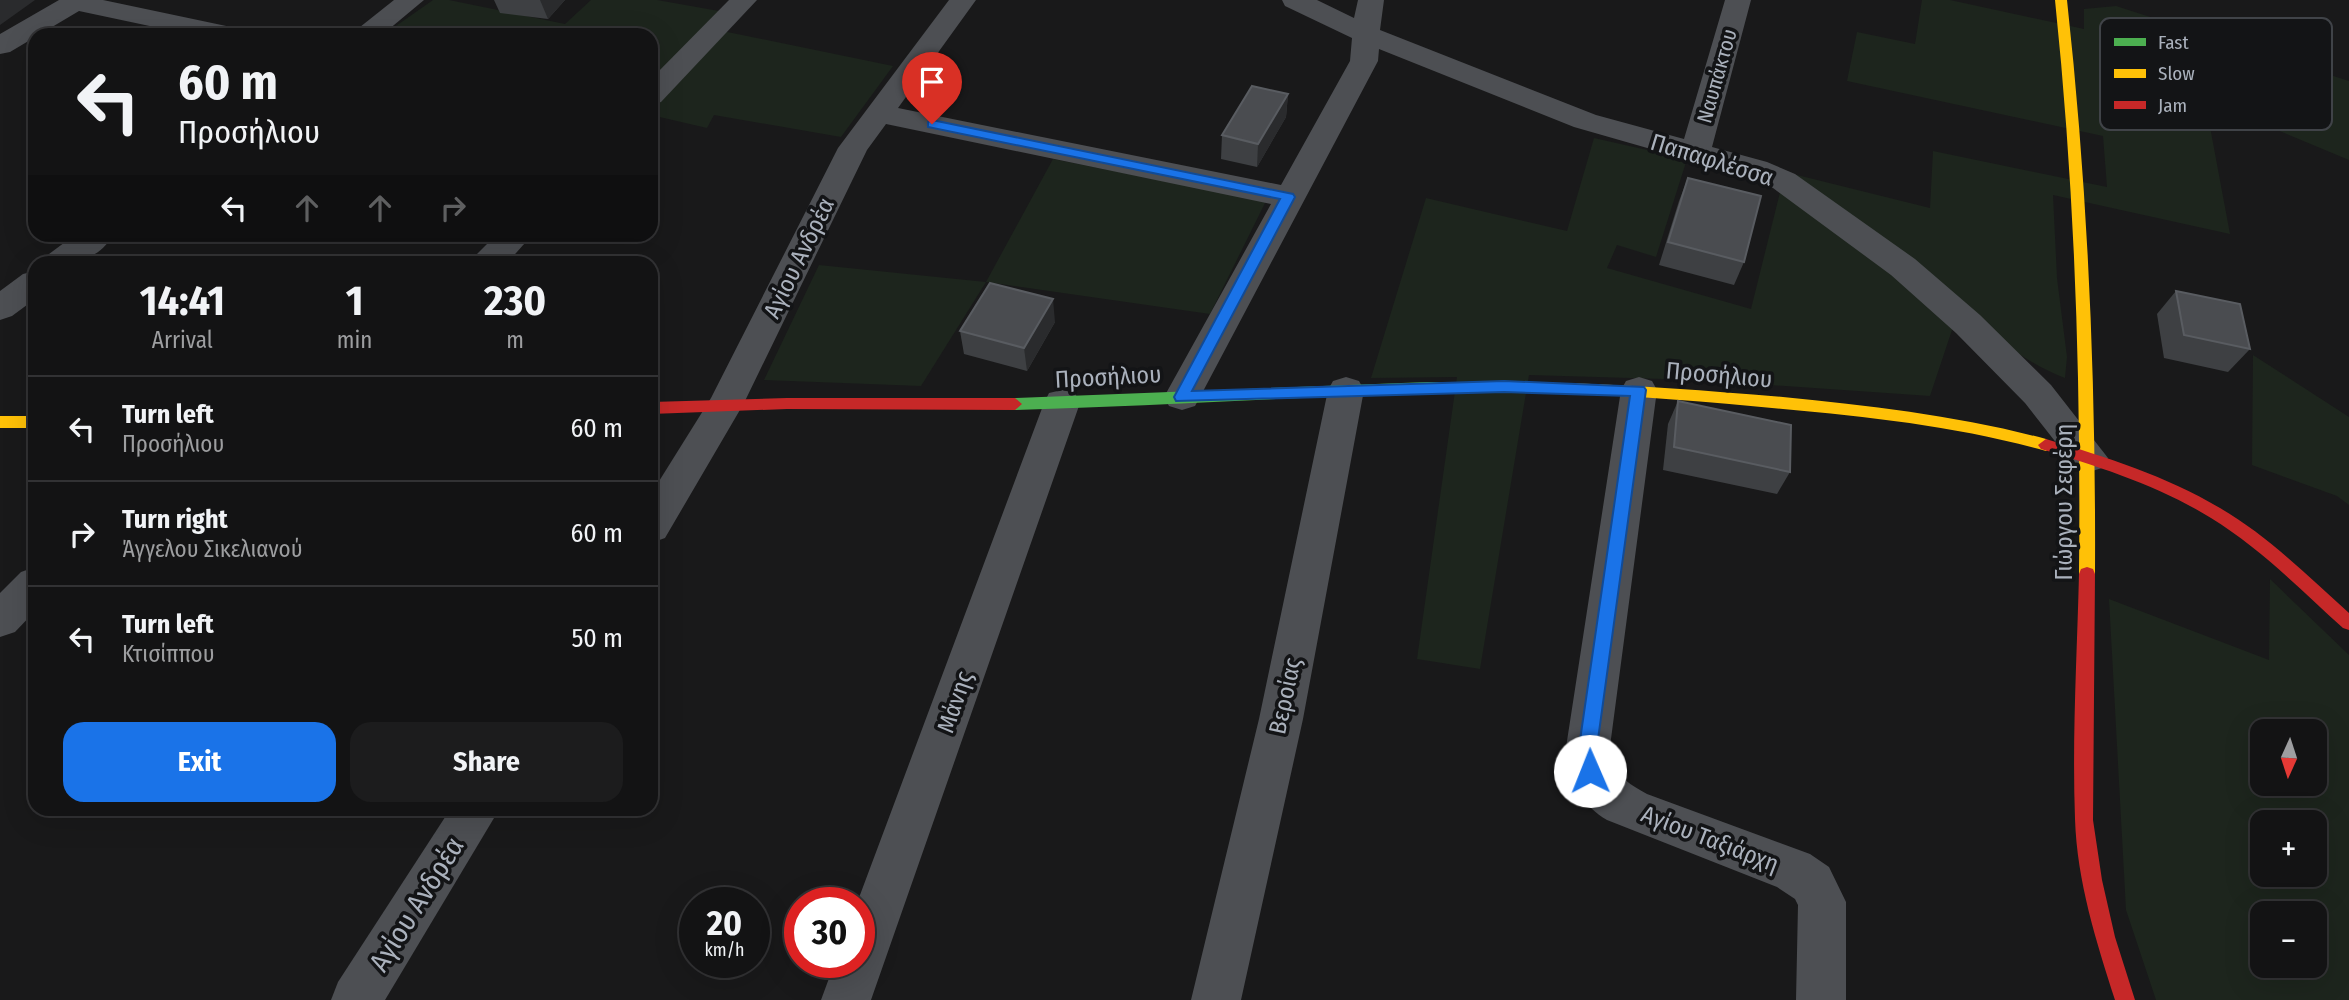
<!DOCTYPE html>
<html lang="en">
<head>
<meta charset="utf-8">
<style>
	:root { --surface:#131314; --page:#1c1c1d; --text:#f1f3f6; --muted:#9d9ea0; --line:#323234; --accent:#1a73e8 }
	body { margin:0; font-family:"Fira Sans Condensed",sans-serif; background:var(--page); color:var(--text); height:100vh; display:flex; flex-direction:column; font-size:26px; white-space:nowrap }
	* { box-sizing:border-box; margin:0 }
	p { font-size:23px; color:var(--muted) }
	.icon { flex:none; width:38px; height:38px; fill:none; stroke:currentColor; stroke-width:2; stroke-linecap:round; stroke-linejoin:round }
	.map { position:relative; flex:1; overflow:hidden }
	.details { position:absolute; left:28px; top:256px; width:630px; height:560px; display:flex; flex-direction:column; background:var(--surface); border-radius:21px; box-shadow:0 7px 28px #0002,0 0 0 2px var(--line) }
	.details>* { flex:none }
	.banner { position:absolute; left:28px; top:28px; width:630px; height:214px; border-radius:21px; box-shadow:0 7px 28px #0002,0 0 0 2px var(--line); background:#131314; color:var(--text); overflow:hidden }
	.needle { width:46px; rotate:183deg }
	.fabs { position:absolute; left:2250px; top:719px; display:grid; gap:14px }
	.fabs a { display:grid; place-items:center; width:77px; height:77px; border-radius:14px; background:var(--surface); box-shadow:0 7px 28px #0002,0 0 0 2px var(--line); font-size:35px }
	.speed { position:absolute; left:679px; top:887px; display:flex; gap:14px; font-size:35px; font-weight:700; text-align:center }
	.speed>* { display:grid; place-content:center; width:91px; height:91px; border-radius:50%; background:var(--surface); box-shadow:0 7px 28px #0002,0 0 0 2px var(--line); line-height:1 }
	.speed small { font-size:18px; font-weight:400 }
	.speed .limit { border:10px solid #d22; background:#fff; color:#111 }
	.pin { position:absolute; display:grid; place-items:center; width:60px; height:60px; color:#fff; margin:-72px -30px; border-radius:50% 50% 50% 0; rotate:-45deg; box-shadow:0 0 7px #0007 }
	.pin .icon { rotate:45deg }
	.me { position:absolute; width:77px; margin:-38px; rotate:359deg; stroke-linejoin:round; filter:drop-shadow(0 0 5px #0008) }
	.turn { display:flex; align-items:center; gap:24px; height:147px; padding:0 35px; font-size:32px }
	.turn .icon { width:91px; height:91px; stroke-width:2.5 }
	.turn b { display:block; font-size:49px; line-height:60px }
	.lanes { display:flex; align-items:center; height:66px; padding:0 35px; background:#0003; justify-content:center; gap:35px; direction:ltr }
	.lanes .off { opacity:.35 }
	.eta { display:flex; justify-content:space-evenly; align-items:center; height:119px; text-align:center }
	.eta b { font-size:42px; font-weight:700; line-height:49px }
	.button { display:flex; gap:14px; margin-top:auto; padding:14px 35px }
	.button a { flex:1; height:80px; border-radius:21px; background:var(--accent); color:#fff; font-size:28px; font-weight:700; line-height:80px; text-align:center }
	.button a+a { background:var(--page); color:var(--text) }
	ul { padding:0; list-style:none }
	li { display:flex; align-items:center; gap:21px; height:105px; padding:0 35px; border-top:2px solid var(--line) }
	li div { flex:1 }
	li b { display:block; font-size:26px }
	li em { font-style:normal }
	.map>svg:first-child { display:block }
	.green { fill:#1d251d; fill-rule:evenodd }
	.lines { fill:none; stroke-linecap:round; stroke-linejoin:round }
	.street { fill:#4d4f53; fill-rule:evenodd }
	.fast { fill:#4caf50; fill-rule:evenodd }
	.slow { fill:#ffc107; fill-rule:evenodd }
	.jam { fill:#c62828; fill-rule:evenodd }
	.wall { fill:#3e4043 }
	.shaded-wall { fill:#2a2b2d }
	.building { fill:#4a4c50; stroke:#595c61; stroke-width:2 }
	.route { fill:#1a73e8; stroke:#114b97; stroke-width:2 }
	.labels { text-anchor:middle; stroke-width:7; stroke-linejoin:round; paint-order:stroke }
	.far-street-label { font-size:21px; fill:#aab1bc; stroke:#131416 }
	.street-label { font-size:24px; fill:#aab1bc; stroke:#131416 }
	.near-street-label { font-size:28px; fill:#aab1bc; stroke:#131416 }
	.key { fill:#131416; stroke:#404348; stroke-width:2 }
	.key-label { font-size:19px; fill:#aab1bc }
</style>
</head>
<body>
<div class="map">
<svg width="2349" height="1000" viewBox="0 0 2349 1000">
	<rect width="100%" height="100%" fill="#19191a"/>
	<g class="green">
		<polygon points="433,0 449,0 565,24 591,0 657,0 719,11 703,27 893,66 841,137 714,115 707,128 651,115 651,35 383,35"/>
		<path d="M1922,0H1950L2084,29V9L2116,6L2349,81V160L2205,100L2230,234L2053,195L2057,278L2067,357L2065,378C2023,362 1993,335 1960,306L1930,396L1698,380L1529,375L1480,669L1417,659L1457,377L1371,378L1426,198L1567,231L1594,138L1687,159L1656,257L1617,245L1607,268L1751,309L1785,172L1930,208L1933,151L2107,187L2103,136L1847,81L1857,32L1915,44Z"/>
		<polygon points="1053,159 1266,201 1210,314 986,282 921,386 764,380 819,265 986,282"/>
		<polygon points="2253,355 2349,417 2349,505 2337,496 2252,465"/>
		<path d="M2270,579L2349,655V1000H2156L2126,910L2109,599L2269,660ZM2263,732H2315V784H2263ZM2263,822H2315V875H2263ZM2263,914H2315V966H2263Z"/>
	</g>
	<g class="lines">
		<g class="street">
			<polygon points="59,0 103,0 231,27 241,29 245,35 192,35 79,11 10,52 0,54 0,34"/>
			<polygon points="394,0 424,0 382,35 350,35"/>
			<polygon points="729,0 757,0 661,102 651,105 651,79"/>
			<polygon points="949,0 976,0 898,108 1281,185 1350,61 1352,38 1285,6 1282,0 1317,0 1354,18 1358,0 1384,0 1380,30 1596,115 1684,139 1725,0 1751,0 1712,147 1767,162 1795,174 1915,259 1980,315 2051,385 2108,458 2102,468 2089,472 2076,468 2025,403 1956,333 1891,275 1773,188 1745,176 1574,127 1379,49 1378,61 1200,397 1195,406 1182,410 1169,406 1164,397 1271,204 886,124 867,150 744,403 665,538 651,543 651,494 711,398 838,148"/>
			<path d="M76,234H114C96,263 75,262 45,262L49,254Z"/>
			<polygon points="497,234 533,234 508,262 473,262 477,254"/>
			<polygon points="35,271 35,299 12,316 0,320 0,291 23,274"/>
			<polygon points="1346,377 1359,381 1364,390 1303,719 1241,1000 1191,1000 1259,719 1328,390 1333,381"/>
			<path d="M1639,377L1652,381L1657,390L1609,754C1614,775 1629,784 1647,794L1810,854L1829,867L1846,902V1000H1796L1798,905L1795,899L1777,887L1607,820C1582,805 1570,783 1565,754L1621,390L1626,381Z"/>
			<polygon points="1062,390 1075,393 1080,403 871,1000 821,1000 835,962 859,962 857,903 1044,403 1049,393"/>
			<polygon points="35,567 35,611 15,632 0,637 0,593 21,572"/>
			<polygon points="451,808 500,808 385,1000 331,1000 338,982"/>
		</g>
		<path class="fast" d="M1428,382L1565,383L1572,388L1565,393C1381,390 1198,405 1015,410L1008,404L1015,398Z"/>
		<g class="slow">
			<path d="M2055,0H2067C2088,191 2096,382 2095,574L2093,579L2087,581L2081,579L2079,574C2081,382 2075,191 2055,0Z"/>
			<path d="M1565,383C1638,385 1710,391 1783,397C1872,406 1960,416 2046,439L2054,445L2046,451C1960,427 1872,417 1783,409C1711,402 1638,396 1565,393L1558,388Z"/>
			<rect x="0" y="416" width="35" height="12"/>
		</g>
		<g class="jam">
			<polygon points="787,398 1015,398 1022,404 1015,410 787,409 651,414 651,402"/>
			<path d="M2046,439C2106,457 2166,476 2220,508C2268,536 2308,576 2349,613V630L2343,628C2301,590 2260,548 2211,518C2158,485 2099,467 2041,449L2038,445Z"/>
			<path d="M2087,567L2093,569L2095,574L2093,820L2102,880L2115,937L2135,1000H2115C2096,941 2077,881 2075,819C2072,738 2077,655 2079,574L2081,569Z"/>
		</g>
	</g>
	<g class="wall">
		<polygon points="494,0 565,0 548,19 500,13"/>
		<polygon points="1288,94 1286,117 1257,167 1221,159 1222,135"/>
		<polygon points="1688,178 1744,262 1734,285 1659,265 1679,201"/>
		<polygon points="2176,291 2250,349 2228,372 2164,358 2157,314"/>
		<polygon points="1055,322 1027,371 964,354 960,331"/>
		<polygon points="1678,401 1790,472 1777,494 1663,470 1668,424"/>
	</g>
	<g class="shaded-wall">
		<polygon points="0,0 35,0 0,25"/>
		<polygon points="540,0 565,0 548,19"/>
		<polygon points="1288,94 1286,117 1257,167 1258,144"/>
		<polygon points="1053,299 1055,322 1027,371 1024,348"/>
	</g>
	<g class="building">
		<polygon points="1252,86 1288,94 1258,144 1222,135"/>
		<polygon points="1688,178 1761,196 1744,262 1668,242"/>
		<polygon points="990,283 1053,299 1024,348 960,331"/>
		<polygon points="2176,291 2240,304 2250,349 2184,335"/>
		<polygon points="1678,401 1791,425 1790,472 1674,447"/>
	</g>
	<polygon class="route" points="932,120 1293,194 1295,197 1192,391 1504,381 1644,387 1646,390 1596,754 1599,771 1596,777 1590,780 1583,777 1578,754 1630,396 1504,392 1176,401 1174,397 1280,199 928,127 928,122"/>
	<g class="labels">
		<g class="far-street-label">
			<text transform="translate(1717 76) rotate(-74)" y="7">Ναυπάκτου</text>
		</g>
		<g class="street-label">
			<text transform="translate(1712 160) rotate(17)" y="8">Παπαφλέσσα</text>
			<text transform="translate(799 258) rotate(-64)" y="8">Αγίου Ανδρέα</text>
			<text transform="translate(1719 375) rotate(5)" y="8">Προσήλιου</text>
			<text transform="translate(1108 377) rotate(-3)" y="8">Προσήλιου</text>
			<text transform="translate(2064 502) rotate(-90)" y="8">Γιώργου Σεφέρη</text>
			<text transform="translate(1285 696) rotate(-78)" y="8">Βεροίας</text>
			<text transform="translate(955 702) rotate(-71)" y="8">Μάνης</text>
			<text transform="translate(1710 839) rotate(21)" y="8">Αγίου Ταξιάρχη</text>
		</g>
		<g class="near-street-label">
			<text transform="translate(416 904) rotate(-58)" y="10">Αγίου Ανδρέα</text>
		</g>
	</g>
	<rect x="2100" y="18" width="232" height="112" rx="10" class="key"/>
	<rect x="2114" y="38" width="32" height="8" fill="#4caf50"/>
	<rect x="2114" y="69" width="32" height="9" fill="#ffc107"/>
	<rect x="2114" y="101" width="32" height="8" fill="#c62828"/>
	<g class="key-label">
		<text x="2158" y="49">Fast</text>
		<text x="2158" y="80">Slow</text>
		<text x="2158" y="112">Jam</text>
	</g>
</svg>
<div class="fabs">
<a><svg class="needle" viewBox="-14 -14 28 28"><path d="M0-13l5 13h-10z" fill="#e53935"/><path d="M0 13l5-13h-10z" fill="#9d9ea0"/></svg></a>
<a>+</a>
<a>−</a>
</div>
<div class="speed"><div>20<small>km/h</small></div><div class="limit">30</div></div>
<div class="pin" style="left:932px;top:124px;background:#d93025"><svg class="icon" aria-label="arrive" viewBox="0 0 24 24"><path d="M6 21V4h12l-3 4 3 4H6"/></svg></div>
<svg class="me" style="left:1590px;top:771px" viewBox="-20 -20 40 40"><circle r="19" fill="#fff"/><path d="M0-13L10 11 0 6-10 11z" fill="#1a73e8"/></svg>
<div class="banner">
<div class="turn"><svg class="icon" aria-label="left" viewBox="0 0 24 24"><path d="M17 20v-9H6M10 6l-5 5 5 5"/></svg><div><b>60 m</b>Προσήλιου</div></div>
<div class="lanes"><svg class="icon" aria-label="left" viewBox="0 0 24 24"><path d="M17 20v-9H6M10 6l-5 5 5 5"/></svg><svg class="icon off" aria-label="ahead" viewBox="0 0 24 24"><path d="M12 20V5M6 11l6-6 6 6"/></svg><svg class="icon off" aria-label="ahead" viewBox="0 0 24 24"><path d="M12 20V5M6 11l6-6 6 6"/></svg><svg class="icon off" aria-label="right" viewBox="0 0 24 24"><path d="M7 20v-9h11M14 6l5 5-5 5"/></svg></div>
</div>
<section class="details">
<div class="eta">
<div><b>14:41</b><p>Arrival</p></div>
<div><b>1</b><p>min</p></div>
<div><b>230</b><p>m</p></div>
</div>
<ul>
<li><svg class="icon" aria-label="left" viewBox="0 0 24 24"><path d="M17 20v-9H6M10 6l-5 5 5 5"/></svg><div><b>Turn left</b><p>Προσήλιου</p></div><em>60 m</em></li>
<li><svg class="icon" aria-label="right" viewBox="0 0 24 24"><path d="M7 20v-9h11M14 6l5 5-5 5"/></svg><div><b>Turn right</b><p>Άγγελου Σικελιανού</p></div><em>60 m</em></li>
<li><svg class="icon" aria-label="left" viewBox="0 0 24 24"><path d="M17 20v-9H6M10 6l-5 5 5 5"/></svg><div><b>Turn left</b><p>Κτισίππου</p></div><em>50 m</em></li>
</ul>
<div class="button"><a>Exit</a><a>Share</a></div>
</section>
</div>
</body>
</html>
